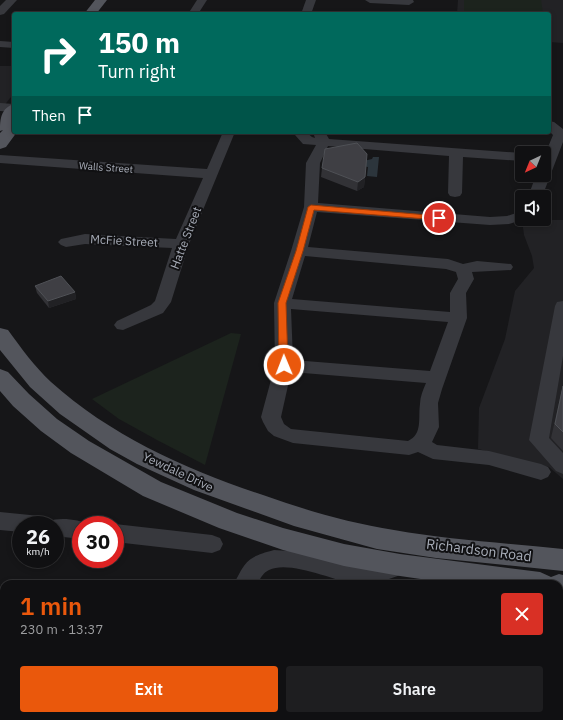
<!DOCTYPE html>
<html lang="en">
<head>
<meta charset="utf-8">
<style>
	:root { --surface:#101012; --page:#1e1e20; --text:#f1f3f6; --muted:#9c9d9f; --line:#303032; --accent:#ea580c }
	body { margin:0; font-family:"IBM Plex Sans",sans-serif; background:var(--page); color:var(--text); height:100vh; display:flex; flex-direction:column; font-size:15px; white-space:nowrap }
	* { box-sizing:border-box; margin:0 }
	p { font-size:13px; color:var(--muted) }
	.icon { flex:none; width:22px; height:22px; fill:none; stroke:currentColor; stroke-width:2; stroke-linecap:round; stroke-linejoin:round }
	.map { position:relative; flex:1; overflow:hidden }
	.side { position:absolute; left:0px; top:580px; width:563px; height:140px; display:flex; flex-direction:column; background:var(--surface); border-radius:12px 12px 0 0; box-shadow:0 2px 6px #0003,0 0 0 1px var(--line) }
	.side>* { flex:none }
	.hud { position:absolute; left:12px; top:12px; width:539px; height:122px; border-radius:4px; box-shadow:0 2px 6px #0003,0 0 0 1px var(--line); background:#00695c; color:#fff; overflow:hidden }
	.needle { width:26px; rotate:223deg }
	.controls { position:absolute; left:515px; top:146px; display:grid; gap:8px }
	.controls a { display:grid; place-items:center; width:36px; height:36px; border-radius:4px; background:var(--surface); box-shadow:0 2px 6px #0003,0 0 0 1px var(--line); font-size:20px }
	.speed { position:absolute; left:12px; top:516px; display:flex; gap:8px; font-size:20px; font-weight:700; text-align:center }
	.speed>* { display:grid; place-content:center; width:52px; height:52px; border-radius:50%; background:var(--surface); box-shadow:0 2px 6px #0003,0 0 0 1px var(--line); line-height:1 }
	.speed small { font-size:10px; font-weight:400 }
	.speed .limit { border:6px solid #d22; background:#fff; color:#111 }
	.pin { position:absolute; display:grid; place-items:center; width:34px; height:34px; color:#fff; margin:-17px; border:2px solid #fff; border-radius:50%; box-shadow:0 1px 4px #0007 }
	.me { position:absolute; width:44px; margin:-22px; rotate:359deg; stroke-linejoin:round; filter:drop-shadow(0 0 3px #0008) }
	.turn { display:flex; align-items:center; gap:14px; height:84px; padding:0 20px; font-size:18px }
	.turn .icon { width:52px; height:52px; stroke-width:2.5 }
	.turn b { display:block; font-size:28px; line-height:34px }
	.then { display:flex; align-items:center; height:38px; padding:0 20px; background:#0003; gap:8px; font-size:15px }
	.round { display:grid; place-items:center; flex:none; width:42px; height:42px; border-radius:4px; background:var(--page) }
	.overview { display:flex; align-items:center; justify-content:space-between; height:68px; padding:0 20px }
	h1 { font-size:24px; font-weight:600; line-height:30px; color:var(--accent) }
	.button { display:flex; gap:8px; margin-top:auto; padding:8px 20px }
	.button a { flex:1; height:46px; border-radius:4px; background:var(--accent); color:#fff; font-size:16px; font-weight:600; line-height:46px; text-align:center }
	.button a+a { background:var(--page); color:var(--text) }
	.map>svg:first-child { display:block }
	.built { fill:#222225 }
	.green { fill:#1c231d }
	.water { fill:#2c353c }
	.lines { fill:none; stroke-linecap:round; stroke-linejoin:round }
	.minor { fill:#37383d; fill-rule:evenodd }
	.major { fill:#53555c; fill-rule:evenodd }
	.wall { fill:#323236 }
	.shaded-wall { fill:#212124 }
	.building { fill:#3f3f44; stroke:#4f5156 }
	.route { fill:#ea580c; stroke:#983908 }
	.labels { text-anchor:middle; stroke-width:4; stroke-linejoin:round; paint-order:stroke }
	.far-street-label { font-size:10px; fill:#a8adb8; stroke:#111113 }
	.street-label { font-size:12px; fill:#a8adb8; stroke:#111113 }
	.near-street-label { font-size:14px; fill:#a8adb8; stroke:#111113 }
</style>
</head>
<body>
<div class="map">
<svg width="563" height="720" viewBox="0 0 563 720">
	<rect width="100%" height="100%" fill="#161618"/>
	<g class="built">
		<polygon points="458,0 563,0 563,43 549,42 549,14 457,14"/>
		<polygon points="0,66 14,66 14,93 0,111"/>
		<polygon points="522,220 563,220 563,479 549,467 478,449 479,408 505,339 515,291 534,268 532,256 524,235"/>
	</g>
	<g class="green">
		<polygon points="464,0 541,0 543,14 464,14"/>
		<polygon points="231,333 241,334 205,465 157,440 119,419 92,399"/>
		<polygon points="559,604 563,604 563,720 355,720 357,716 559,716"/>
	</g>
	<polygon class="water" points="373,157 379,157 377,177 367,176 368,167 360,166 359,162 372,159"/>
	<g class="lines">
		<g class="minor">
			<polygon points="6,0 17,0 4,14 0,15 0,6"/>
			<polygon points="197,0 207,0 198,14 188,14"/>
			<polygon points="306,0 316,0 311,14 301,14"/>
			<polygon points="365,0 413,0 414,2 409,5 370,3"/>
			<polygon points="0,41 14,42 14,48 0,47"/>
			<polygon points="0,103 14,104 14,112 0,111"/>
			<polygon points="549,121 554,122 563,129 563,142 542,197 528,197 536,175 544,175 544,157 553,135 549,131"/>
			<polygon points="223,132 235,132 189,244 171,302 163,313 123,330 117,329 114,325 117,321 151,305 155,301 172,248 85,244 66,247 61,245 58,242 61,239 85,234 176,239 203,178 0,163 0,155 207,169"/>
			<path d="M296,132H306L312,137L315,138L313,132H325L329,139L522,153V161L463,157L462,193L460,196L455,197L450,196L448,193L449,156L328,146L320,163L318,203L490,217L507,216L522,211V219H525L509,224L490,225L317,212L308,247L448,259L463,264L477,261L511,264L513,267L511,270L472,272L474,279L466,293L467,318L442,389L438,403L439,427L432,442L437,445L489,451L541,464L548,467L551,472L548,477L541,480L489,465L433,459L418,452L409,455L293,443L274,436L268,431L263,422L261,417L275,365L274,303L291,251L304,207L306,163L316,145L303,144L295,135ZM305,256L446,269L456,272L458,279L450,293V312L292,299ZM291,309L448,322L430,371L293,360ZM291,372L426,383C423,390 420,397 420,404C418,418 423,434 408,441L291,429L284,424L281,417Z"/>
			<polygon points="563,301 563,356 549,438 563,453 563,474 556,471 529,440 555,306 557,302"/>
			<path d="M0,512L40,516L49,521C59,517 80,519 89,525H81V539L55,536V525H21V532L0,530Z"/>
			<polygon points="115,524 212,535 220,538 223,544 220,550 212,553 115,542 115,525 113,525"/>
			<path d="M274,550L304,552L362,567L378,564L400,556L408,558L411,565L408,572C391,578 373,587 354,584C333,580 289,560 269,570C263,573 260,578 258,584H234C246,560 248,557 274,550Z"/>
			<polygon points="563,668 563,694 559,696 559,670"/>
			<polygon points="0,704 4,704 4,716 37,716 39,720 0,720"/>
			<polygon points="205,716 231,716 230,720 204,720"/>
			<polygon points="373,716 399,716 397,720 371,720"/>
			<rect x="528" y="716" width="26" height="4"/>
		</g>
		<g class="major">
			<polygon points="95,0 107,0 96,14 84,14"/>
			<path d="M14,104V119L11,122L14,121V132H17L6,147L0,149V133L3,130L0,131C0,119 1,108 14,104Z"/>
			<path d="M0,328L8,330C21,348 35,367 51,382C111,436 187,470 263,495C305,510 349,523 394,530C450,540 507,543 563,549V571L436,558L377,549L294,526L194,490L137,464L110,449L60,414L30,387L0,350Z"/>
			<polygon points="0,369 8,372 29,394 57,419 89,441 161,482 237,513 283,528 344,544 400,554 540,572 551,577 559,574 563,575 563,599 559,598 559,584 455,584 400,576 344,566 283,550 219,528 143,496 71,453 41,431 13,406 0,391"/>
		</g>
	</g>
	<g class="wall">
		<polygon points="367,154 364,187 357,191 321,177 322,168"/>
		<polygon points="35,286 75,292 76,299 49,308 37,293"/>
		<polygon points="563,385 563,451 551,438"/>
		<polygon points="559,699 563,720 555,720 555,716 559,716"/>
		<rect x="434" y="716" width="98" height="4"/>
	</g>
	<g class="shaded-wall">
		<polygon points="367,154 364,187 357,191 358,182"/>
		<polygon points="75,292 76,299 49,308 48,301"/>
	</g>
	<g class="building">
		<polygon points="357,143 367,154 365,177 358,182 322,168 325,149"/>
		<polygon points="61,276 75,292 48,301 35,286"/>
		<polygon points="563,386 563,432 555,424"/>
		<polygon points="559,699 563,699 563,720 560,720"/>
		<polygon points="263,716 304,716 322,719 321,720 262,720"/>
		<rect x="436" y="716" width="96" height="4"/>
	</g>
	<polygon class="route" points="311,205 439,216 443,218 439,220 314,210 303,251 286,303 288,365 284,368 279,365 278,303 296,251 308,207"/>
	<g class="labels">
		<g class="far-street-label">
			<text transform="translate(106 167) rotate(4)" y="4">Walls Street</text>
		</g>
		<g class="street-label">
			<text transform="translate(186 238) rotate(-69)" y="4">Hatte Street</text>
			<text transform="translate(124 241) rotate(3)" y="4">McFie Street</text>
			<text transform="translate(178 472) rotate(25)" y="4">Yewdale Drive</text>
		</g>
		<g class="near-street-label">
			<text transform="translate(479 550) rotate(7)" y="5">Richardson Road</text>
		</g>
	</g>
</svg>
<div class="controls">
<a><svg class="needle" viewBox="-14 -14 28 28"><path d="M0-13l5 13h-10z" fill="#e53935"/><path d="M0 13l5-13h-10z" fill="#9c9d9f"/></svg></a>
<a><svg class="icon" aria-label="sound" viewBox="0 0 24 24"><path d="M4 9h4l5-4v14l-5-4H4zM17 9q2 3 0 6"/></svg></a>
</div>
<div class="speed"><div>26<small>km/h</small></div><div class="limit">30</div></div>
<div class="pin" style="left:439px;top:218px;background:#d93025"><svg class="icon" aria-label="arrive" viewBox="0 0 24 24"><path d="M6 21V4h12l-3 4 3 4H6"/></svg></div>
<svg class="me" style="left:284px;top:365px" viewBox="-20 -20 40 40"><circle r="17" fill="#ea580c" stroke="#fff" stroke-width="3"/><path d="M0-11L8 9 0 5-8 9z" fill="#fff"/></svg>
<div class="hud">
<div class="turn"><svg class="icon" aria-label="right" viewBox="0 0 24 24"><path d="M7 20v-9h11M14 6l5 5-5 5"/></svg><div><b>150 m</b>Turn right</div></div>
<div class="then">Then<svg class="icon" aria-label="arrive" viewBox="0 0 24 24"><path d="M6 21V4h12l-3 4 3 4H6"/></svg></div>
</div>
<section class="side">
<div class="overview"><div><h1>1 min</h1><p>230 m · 13:37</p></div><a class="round" style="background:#d93025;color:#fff"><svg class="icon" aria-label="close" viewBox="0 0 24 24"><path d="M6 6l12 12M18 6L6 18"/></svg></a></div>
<div class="button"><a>Exit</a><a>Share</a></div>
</section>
</div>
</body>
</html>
